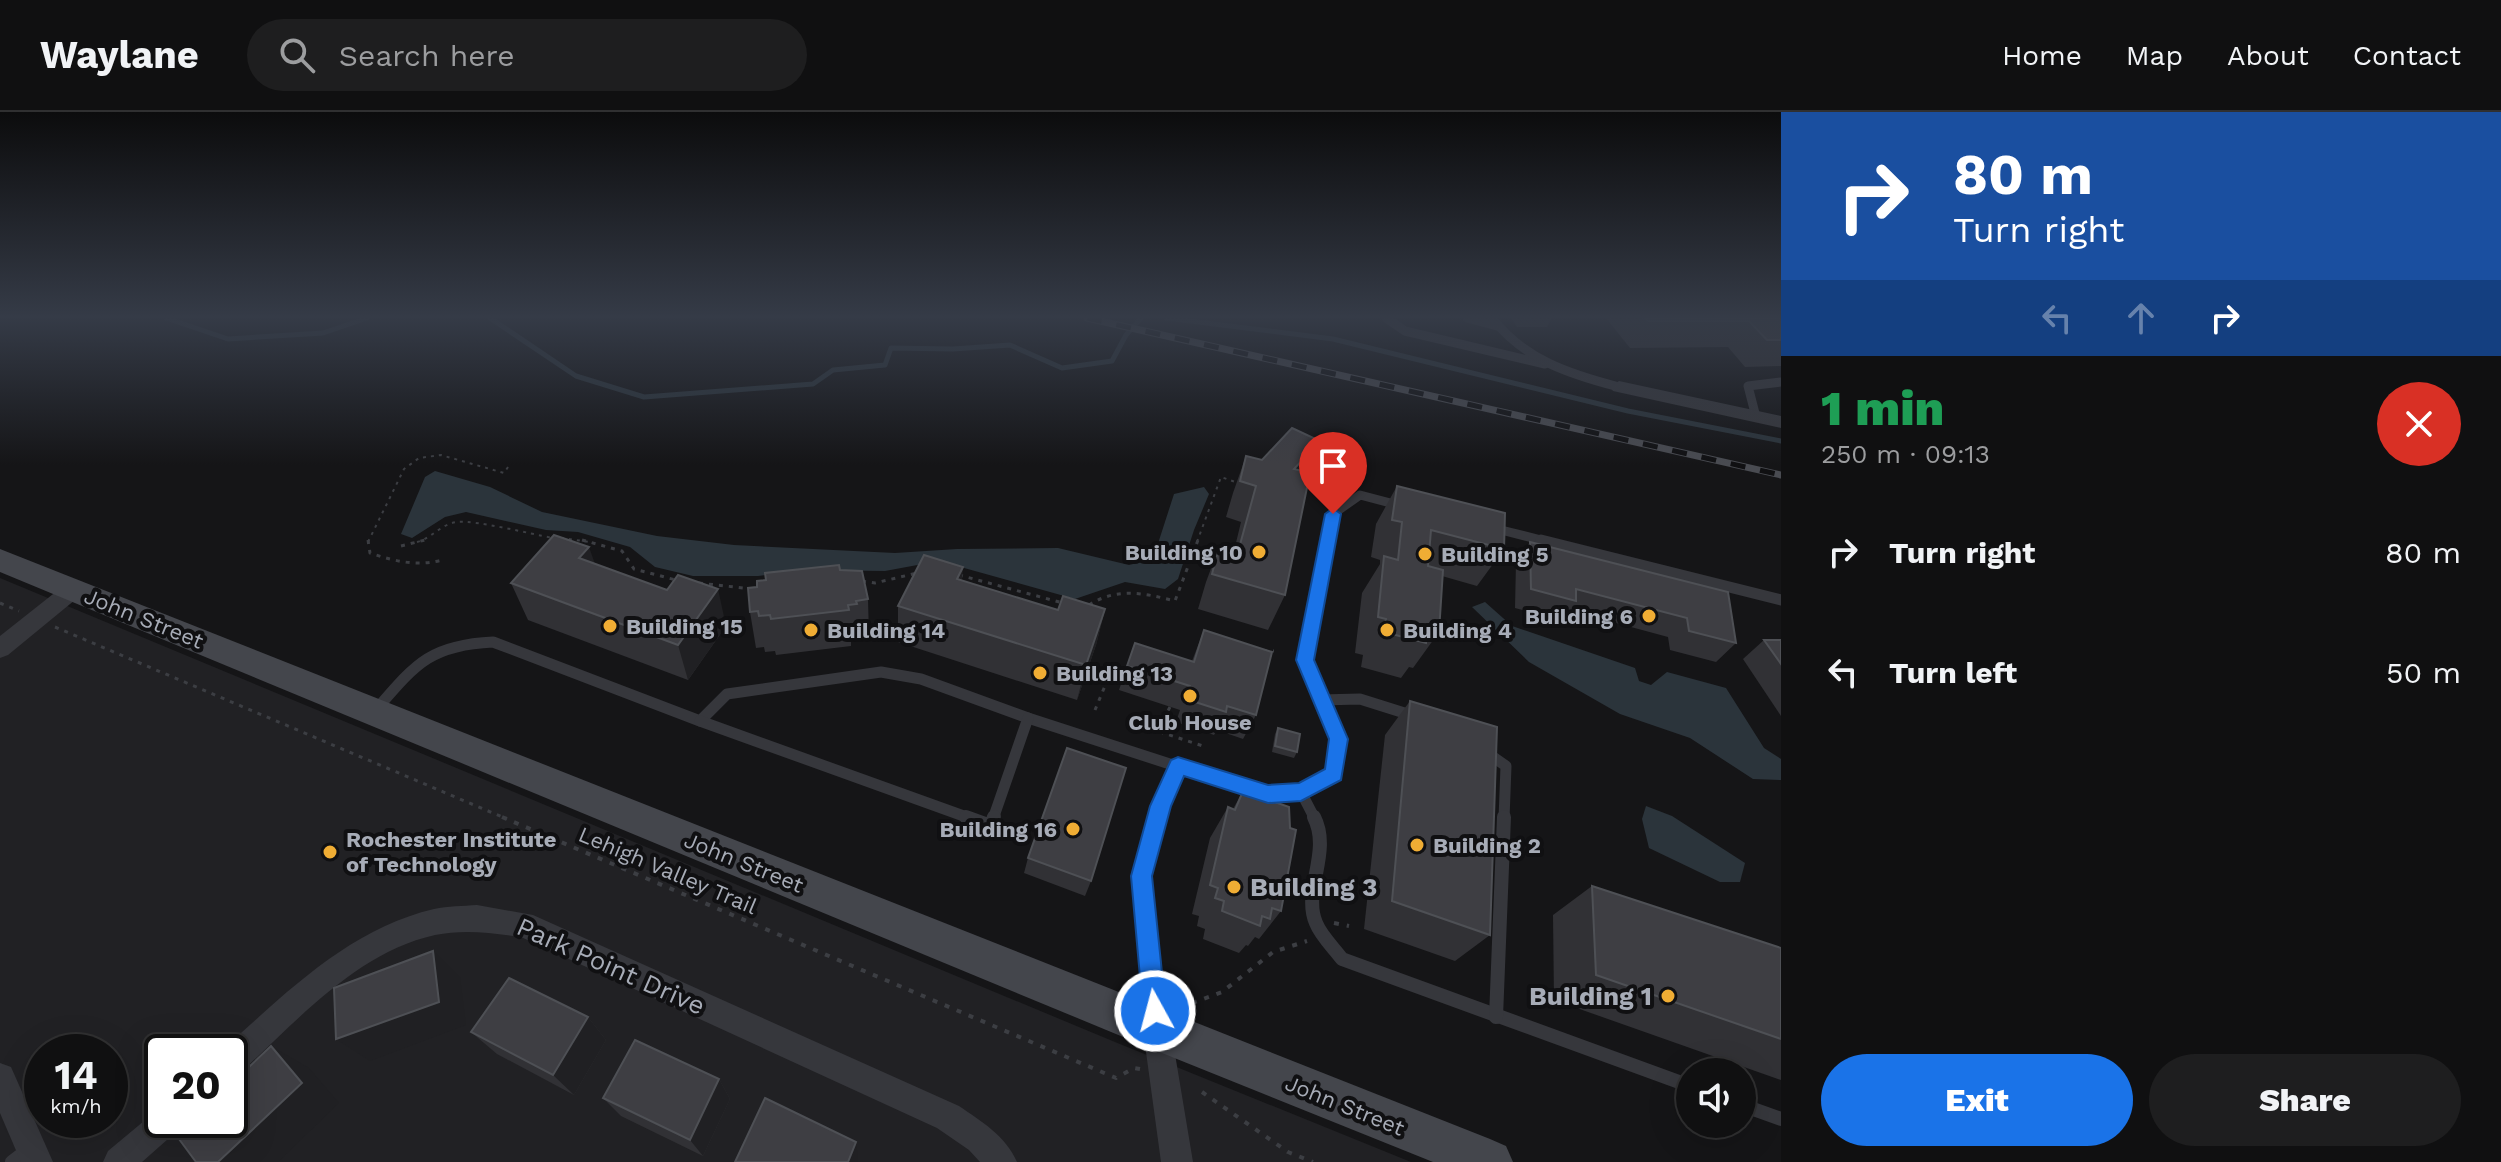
<!DOCTYPE html>
<html lang="en">
<head>
<meta charset="utf-8">
<style>
	:root { --surface:#101011; --page:#1e1e1f; --text:#f1f3f6; --muted:#9c9d9f; --line:#303031; --accent:#1a73e8 }
	body { margin:0; font-family:"Work Sans",sans-serif; background:var(--page); color:var(--text); height:100vh; display:flex; flex-direction:column; font-size:30px; white-space:nowrap }
	* { box-sizing:border-box; margin:0 }
	p { font-size:26px; color:var(--muted) }
	.icon { flex:none; width:44px; height:44px; fill:none; stroke:currentColor; stroke-width:2; stroke-linecap:round; stroke-linejoin:round }
	.map { position:relative; flex:1; overflow:hidden }
	.drawer { display:flex; flex-direction:column; background:var(--surface); width:720px }
	.drawer>* { flex:none }
	.guide { background:#1a4fa0; color:#fff; overflow:hidden }
	.controls { position:absolute; left:1676px; top:946px; display:grid; gap:16px }
	.controls a { display:grid; place-items:center; width:80px; height:80px; border-radius:50%; background:var(--surface); box-shadow:0 8px 32px #0002,0 0 0 2px var(--line); font-size:40px }
	.speed { position:absolute; left:24px; top:922px; display:flex; gap:16px; font-size:40px; font-weight:700; text-align:center }
	.speed>* { display:grid; place-content:center; width:104px; height:104px; border-radius:50%; background:var(--surface); box-shadow:0 8px 32px #0002,0 0 0 2px var(--line); line-height:1 }
	.speed small { font-size:20px; font-weight:400 }
	.speed .limit { border:4px solid #111; border-radius:12px; background:#fff; color:#111 }
	.pin { position:absolute; display:grid; place-items:center; width:68px; height:68px; color:#fff; margin:-82px -34px; border-radius:50% 50% 50% 0; rotate:-45deg; box-shadow:0 0 8px #0007 }
	.pin .icon { rotate:45deg }
	.me { position:absolute; width:88px; margin:-44px; rotate:353deg; stroke-linejoin:round; filter:drop-shadow(0 0 6px #0008) }
	.turn { display:flex; align-items:center; gap:28px; height:168px; padding:0 40px; font-size:36px }
	.turn .icon { width:104px; height:104px; stroke-width:2.5 }
	.turn b { display:block; font-size:56px; line-height:68px }
	.lanes { display:flex; align-items:center; height:76px; padding:0 40px; background:#0003; justify-content:center; gap:40px; direction:ltr }
	.lanes .off { opacity:.35 }
	.round { display:grid; place-items:center; flex:none; width:84px; height:84px; border-radius:42px; background:var(--page) }
	.summary { display:flex; align-items:center; justify-content:space-between; height:136px; padding:0 40px }
	h1 { font-size:48px; font-weight:800; line-height:60px; color:#1e9e55 }
	.primary-button { display:flex; gap:16px; margin-top:auto; padding:16px 40px }
	.primary-button a { flex:1; height:92px; border-radius:48px; background:var(--accent); color:#fff; font-size:32px; font-weight:800; line-height:92px; text-align:center }
	.primary-button a+a { background:var(--page); color:var(--text) }
	ul { padding:0; list-style:none }
	li { display:flex; align-items:center; gap:24px; height:120px; padding:0 40px }
	li div { flex:1 }
	li b { display:block; font-size:30px }
	li em { font-style:normal }
	header { display:flex; align-items:center; gap:48px; box-sizing:border-box; height:112px; padding:0 40px; background:var(--surface); border-bottom:2px solid var(--line) }
	header strong { font-size:38px }
	nav { display:flex; gap:44px; margin-inline-start:auto; font-size:28px }
	.search { width:560px; height:72px; background:var(--page); display:flex; align-items:center; gap:20px; box-sizing:border-box; padding:0 28px; border-radius:44px; color:var(--muted); font-size:30px }
	main { display:flex; flex:1; min-height:0 }
	.map>svg:first-child { display:block }
	.built { fill:#212124; fill-rule:evenodd }
	.water { fill:#2b343b }
	.lines { fill:none; stroke-linecap:round; stroke-linejoin:round }
	.stream { stroke:#2b343b; stroke-width:5 }
	.path-far2 { stroke:#3c3e43; stroke-width:2; stroke-dasharray:3 5; stroke-linecap:butt }
	.path-far1 { stroke:#3c3e43; stroke-width:3; stroke-dasharray:4 6; stroke-linecap:butt }
	.path { stroke:#3c3e43; stroke-width:4; stroke-dasharray:5 8; stroke-linecap:butt }
	.lane-far2 { stroke:#36373c; stroke-width:9 }
	.lane-far1 { stroke:#36373c; stroke-width:11 }
	.lane { stroke:#36373c; stroke-width:14 }
	.street { fill:#36373c; fill-rule:evenodd }
	.secondary { fill:#44464c; fill-rule:evenodd }
	.rail-casing { stroke:#494b51; stroke-width:7 }
	.rail { stroke:#101012; stroke-width:5; stroke-dasharray:15; stroke-linecap:butt }
	.wall { fill:#313135 }
	.shaded-wall { fill:#202023 }
	.building { fill:#3e3e43; stroke:#4e5055; stroke-width:2 }
	.route { fill:#1a73e8; stroke:#114b97; stroke-width:2 }
	.poi-dot { fill:#f0ad34; stroke:#101012; stroke-width:3 }
	.labels { text-anchor:middle; stroke-width:8; stroke-linejoin:round; paint-order:stroke }
	.poi-label { font-size:22px; font-weight:bold; fill:#a7acb7; stroke:#101012; text-anchor:start }
	.street-label { font-size:22px; fill:#a7acb7; stroke:#101012 }
	.near-poi-label { font-size:26px; font-weight:bold; fill:#a7acb7; stroke:#101012; text-anchor:start }
	.near-street-label { font-size:26px; fill:#a7acb7; stroke:#101012 }
</style>
</head>
<body>
<header>
<strong>Waylane</strong>
<div class="search"><svg class="icon" aria-label="search" viewBox="0 0 24 24"><circle cx="10" cy="10" r="6"/><path d="M15 15l6 6"/></svg>Search here</div>
<nav><a>Home</a><a>Map</a><a>About</a><a>Contact</a></nav>
</header>
<main>
<div class="map">
<svg width="1781" height="1050" viewBox="0 0 1781 1050">
	<rect width="100%" height="100%" fill="#151517"/>
	<path class="built" d="M0,466L1115,930L1411,1050H0ZM42,940H110V1008H42ZM162,940H230V1008H162Z"/>
	<g class="water">
		<polygon points="435,359 490,375 542,400 657,424 734,433 895,441 957,437 1058,436 1129,453 1153,447 1174,382 1204,375 1209,382 1194,418 1178,467 1165,477 1125,470 1075,487 939,449 885,459 804,458 758,464 693,464 655,455 630,435 578,420 546,418 466,400 445,405 412,426 401,422 425,365"/>
		<polygon points="1485,490 1512,514 1635,556 1639,569 1651,573 1667,560 1726,576 1764,636 1781,647 1781,668 1753,667 1690,626 1620,602 1529,550 1472,495"/>
		<polygon points="1646,694 1672,704 1745,751 1740,770 1720,770 1649,736 1642,707"/>
	</g>
	<g class="lines">
		<g class="stream">
			<polyline points="166,206 228,227 323,221 367,206"/>
			<polyline points="490,206 576,264 644,285 813,272 833,258 885,253 891,236 953,237 1010,233 1062,256 1112,249 1126,223 1141,206"/>
			<polyline points="1166,206 1333,227 1628,299 1781,329"/>
		</g>
		<g class="path-far2">
			<polyline points="1304,355 1313,360 1307,368"/>
			<polyline points="1304,374 1319,379"/>
			<polyline points="561,426 590,430"/>
			<polyline points="368,430 404,357 419,346 441,343 504,361 508,355"/>
			<path d="M417,430C432,426 441,412 457,410C476,408 531,422 553,426"/>
			<polyline points="1197,430 1221,365 1238,371"/>
		</g>
		<g class="path-far1">
			<path d="M368,428L370,441C394,449 417,455 442,448"/>
			<polyline points="582,428 622,439 634,457 676,468"/>
			<polyline points="401,434 425,428"/>
			<polyline points="959,463 1063,491"/>
			<polyline points="862,469 875,471 917,461"/>
			<polyline points="699,471 752,477"/>
			<polyline points="0,491 19,499"/>
			<path d="M1089,493C1117,475 1144,481 1175,489L1198,428"/>
			<polyline points="55,515 507,707"/>
			<polyline points="1263,539 1274,539"/>
			<polyline points="1170,595 1157,619 1206,635"/>
			<polyline points="1095,598 1114,552"/>
		</g>
		<g class="path">
			<polyline points="502,705 1116,966 1134,956 1140,957"/>
			<polyline points="1334,811 1349,814"/>
			<polyline points="1192,891 1222,880 1273,840 1307,829"/>
			<polyline points="1202,980 1288,1040 1313,1050"/>
		</g>
		<g class="lane-far2">
			<polyline points="1386,206 1405,219 1545,252"/>
			<polyline points="1467,206 1497,214"/>
			<path d="M1492,206C1525,248 1569,262 1619,275"/>
			<polyline points="1756,305 1748,274 1781,270"/>
			<polyline points="1493,416 1549,430"/>
			<polyline points="1328,430 1333,402 1360,383 1402,394"/>
		</g>
		<g class="lane-far1">
			<polyline points="1541,428 1781,488"/>
			<polyline points="1320,588 1360,587 1414,604"/>
			<path d="M375,599C415,553 429,533 493,530L700,609L727,582L881,560L921,567L1028,606L1253,679H1295L1334,662L1339,627L1305,548L1328,428"/>
			<polyline points="700,609 972,707"/>
			<polyline points="1486,640 1506,654 1504,707"/>
			<polyline points="1301,680 1315,707"/>
			<polyline points="993,707 1028,606"/>
			<polyline points="1157,707 1178,654"/>
		</g>
		<g class="lane">
			<polyline points="966,705 991,714 994,705"/>
			<path d="M1314,705C1332,740 1302,779 1316,811C1321,824 1334,836 1342,847L1690,974"/>
			<polyline points="1496,905 1504,705"/>
			<polyline points="1155,906 1142,764 1157,705"/>
			<polyline points="1742,993 1781,1007"/>
			<polyline points="12,1050 29,1037"/>
		</g>
		<g class="street">
			<polygon points="1619,269 1781,304 1781,316 1613,279 1610,275"/>
			<polygon points="74,469 81,471 85,477 81,483 8,543 0,546 0,524 67,471"/>
			<path d="M477,793L533,803L959,994C981,1009 1006,1024 1017,1050H980L969,1038L937,1016L521,825C493,821 464,817 435,823C357,840 296,910 240,961L230,966V940H220C284,883 348,817 434,797C448,794 463,794 477,793Z"/>
			<polygon points="1157,904 1167,908 1171,918 1193,1050 1161,1050 1143,918 1147,908"/>
			<polygon points="0,951 11,955 53,1050 21,1050 0,1001"/>
			<polygon points="162,994 162,1008 181,1008 177,1019 142,1050 103,1050 108,1039"/>
		</g>
		<polygon class="secondary" points="0,437 1490,1027 1506,1034 1513,1050 1433,1050 1157,939 0,460"/>
		<defs>
			<polyline id="rail" points="1087,206 1781,363"/>
		</defs>
		<use href="#rail" class="rail-casing"/>
		<use href="#rail" class="rail"/>
	</g>
	<g class="wall">
		<polygon points="1511,206 1552,206 1547,215 1517,215"/>
		<polygon points="1606,206 1781,206 1781,254 1745,255 1728,235 1630,236"/>
		<polygon points="1320,329 1306,360 1285,483 1268,518 1198,497 1206,470 1219,435 1234,439 1241,410 1226,405 1233,381 1246,344 1262,348"/>
		<polygon points="1397,374 1504,437 1477,474 1442,464 1439,520 1413,556 1409,555 1401,566 1361,555 1363,543 1355,541 1362,481 1380,452 1380,448 1371,445 1376,412"/>
		<polygon points="1530,430 1728,480 1736,531 1716,550 1670,538 1668,525 1568,498 1560,508 1515,496 1516,450"/>
		<polygon points="595,452 726,514 688,568 528,508 511,471"/>
		<polygon points="840,458 868,487 869,524 858,525 858,529 851,530 851,534 776,543 775,539 765,540 764,535 756,536 750,500 757,475"/>
		<polygon points="962,469 1058,498 1105,497 1096,533 1077,588 898,530 898,494"/>
		<polygon points="1204,518 1256,603 1243,627 1217,618 1214,623 1176,610 1180,598 1119,578 1127,554 1192,549"/>
		<polygon points="1764,528 1781,528 1781,604 1743,547"/>
		<polygon points="1410,589 1490,823 1455,849 1364,817 1385,623"/>
		<polygon points="1278,616 1297,640 1294,646 1272,640 1275,622"/>
		<polygon points="1243,679 1281,799 1259,827 1255,825 1248,834 1246,833 1239,841 1203,827 1205,817 1197,814 1199,804 1192,802 1210,726 1228,695 1233,697"/>
		<polygon points="1028,746 1091,769 1085,784 1024,761"/>
		<polygon points="1592,774 1781,836 1781,968 1554,888 1553,803"/>
		<polygon points="588,905 606,928 574,983 497,942 471,920"/>
		<polygon points="719,967 730,987 703,1044 621,1004 603,986"/>
	</g>
	<g class="shaded-wall">
		<polygon points="1320,329 1303,366 1294,357"/>
		<polygon points="589,435 602,472 579,446"/>
		<polygon points="963,455 960,492 957,467"/>
		<polygon points="718,477 726,514 688,568 678,533"/>
		<polygon points="1105,497 1096,533 1077,588 1086,553"/>
		<polygon points="433,839 460,865 466,913 370,949 336,927"/>
		<polygon points="588,905 606,928 574,983 553,963"/>
		<polygon points="271,934 309,956 339,991 278,1050 218,1050"/>
		<polygon points="719,967 730,987 703,1044 690,1028"/>
		<polygon points="856,1030 858,1046 857,1050 848,1050"/>
	</g>
	<g class="building">
		<polygon points="1645,206 1781,206 1781,228 1767,228 1749,209 1648,209"/>
		<polygon points="1292,316 1320,329 1294,357 1310,361 1285,483 1212,462 1219,435 1238,440 1256,374 1240,369 1246,344 1262,348"/>
		<polygon points="1397,374 1505,401 1504,437 1431,418 1428,454 1443,458 1439,520 1427,517 1426,531 1384,520 1386,507 1378,505 1384,444 1398,448 1402,410 1392,408"/>
		<polygon points="554,423 589,435 579,446 667,478 678,463 718,477 678,533 511,471"/>
		<polygon points="1530,430 1728,480 1736,531 1689,519 1687,506 1576,477 1576,489 1531,477"/>
		<polygon points="924,443 963,455 957,467 1058,498 1063,484 1105,497 1086,553 898,494"/>
		<polygon points="839,453 840,458 862,459 868,487 856,489 857,492 848,493 849,498 771,507 770,503 759,504 758,499 750,500 748,476 757,475 757,469 766,468 765,461"/>
		<polygon points="1204,518 1272,540 1256,603 1227,594 1226,600 1186,587 1190,574 1127,554 1135,531 1194,550"/>
		<polygon points="1764,528 1781,528 1781,552"/>
		<polygon points="1410,589 1497,615 1490,823 1392,789"/>
		<polygon points="1278,616 1300,622 1297,640 1275,634"/>
		<polygon points="1067,636 1126,656 1091,769 1028,746"/>
		<polygon points="1243,679 1289,695 1290,716 1296,718 1281,799 1272,796 1270,807 1262,804 1260,814 1222,799 1224,789 1215,786 1218,776 1210,773 1228,695 1235,698"/>
		<polygon points="1592,774 1781,836 1781,927 1596,863"/>
		<polygon points="433,839 439,890 336,927 334,876"/>
		<polygon points="509,866 588,905 553,963 471,920"/>
		<polygon points="635,928 719,967 690,1028 603,986"/>
		<polygon points="271,934 302,971 218,1050 196,1050 176,1023 193,1008 230,1008 230,973"/>
		<polygon points="765,986 856,1030 848,1050 735,1050"/>
	</g>
	<linearGradient id="sky" x2="0" y2="1"><stop stop-color="#0c0c0d"/><stop offset="0.58" stop-color="#353b47"/><stop offset="1" stop-color="#353b47" stop-opacity="0"/></linearGradient>
	<rect width="1781" height="353" fill="url(#sky)"/>
	<polygon class="route" points="1333,396 1341,402 1314,548 1348,627 1341,668 1301,689 1268,691 1184,664 1171,694 1152,764 1166,899 1163,907 1155,911 1146,907 1143,899 1131,764 1150,694 1171,648 1178,645 1268,673 1299,671 1325,657 1329,627 1296,548 1325,402"/>
	<g class="poi-dot">
		<circle cx="1259" cy="440" r="8"/>
		<circle cx="1425" cy="442" r="8"/>
		<circle cx="1649" cy="504" r="8"/>
		<circle cx="610" cy="514" r="8"/>
		<circle cx="811" cy="518" r="8"/>
		<circle cx="1387" cy="518" r="8"/>
		<circle cx="1040" cy="561" r="8"/>
		<circle cx="1190" cy="584" r="8"/>
		<circle cx="1073" cy="717" r="8"/>
		<circle cx="1417" cy="733" r="8"/>
		<circle cx="330" cy="740" r="8"/>
		<circle cx="1234" cy="775" r="8"/>
		<circle cx="1668" cy="884" r="8"/>
	</g>
	<g class="labels">
		<g class="poi-label">
			<text x="1243" y="448" text-anchor="end">Building 10</text>
			<text x="1441" y="450">Building 5</text>
			<text x="1633" y="512" text-anchor="end">Building 6</text>
			<text x="626" y="522">Building 15</text>
			<text x="827" y="526">Building 14</text>
			<text x="1403" y="526">Building 4</text>
			<text x="1056" y="569">Building 13</text>
			<text x="1190" y="618" text-anchor="middle">Club House</text>
			<text x="1057" y="725" text-anchor="end">Building 16</text>
			<text x="346" y="735">Rochester Institute<tspan x="346" dy="25">of Technology</tspan></text>
			<text x="1433" y="741">Building 2</text>
		</g>
		<g class="street-label">
			<text transform="translate(144 506) rotate(22)" y="8">John Street</text>
			<text transform="translate(744 750) rotate(22)" y="8">John Street</text>
			<text transform="translate(668 758) rotate(23)" y="8">Lehigh Valley Trail</text>
			<text transform="translate(1345 993) rotate(22)" y="8">John Street</text>
		</g>
		<g class="near-poi-label">
			<text x="1250" y="784">Building 3</text>
			<text x="1652" y="893" text-anchor="end">Building 1</text>
		</g>
		<g class="near-street-label">
			<text transform="translate(611 854) rotate(24)" y="9">Park Point Drive</text>
		</g>
	</g>
</svg>
<div class="controls">
<a><svg class="icon" aria-label="sound" viewBox="0 0 24 24"><path d="M4 9h4l5-4v14l-5-4H4zM17 9q2 3 0 6"/></svg></a>
</div>
<div class="speed"><div>14<small>km/h</small></div><div class="limit">20</div></div>
<div class="pin" style="left:1333px;top:402px;background:#d93025"><svg class="icon" aria-label="arrive" viewBox="0 0 24 24"><path d="M6 21V4h12l-3 4 3 4H6"/></svg></div>
<svg class="me" style="left:1155px;top:899px" viewBox="-20 -20 40 40"><circle r="17" fill="#1a73e8" stroke="#fff" stroke-width="3"/><path d="M0-11L8 9 0 5-8 9z" fill="#fff"/></svg>
</div>
<section class="drawer">
<div class="guide">
<div class="turn"><svg class="icon" aria-label="right" viewBox="0 0 24 24"><path d="M7 20v-9h11M14 6l5 5-5 5"/></svg><div><b>80 m</b>Turn right</div></div>
<div class="lanes"><svg class="icon off" aria-label="left" viewBox="0 0 24 24"><path d="M17 20v-9H6M10 6l-5 5 5 5"/></svg><svg class="icon off" aria-label="ahead" viewBox="0 0 24 24"><path d="M12 20V5M6 11l6-6 6 6"/></svg><svg class="icon" aria-label="right" viewBox="0 0 24 24"><path d="M7 20v-9h11M14 6l5 5-5 5"/></svg></div>
</div>
<div class="summary"><div><h1>1 min</h1><p>250 m · 09:13</p></div><a class="round" style="background:#d93025;color:#fff"><svg class="icon" aria-label="close" viewBox="0 0 24 24"><path d="M6 6l12 12M18 6L6 18"/></svg></a></div>
<ul>
<li><svg class="icon" aria-label="right" viewBox="0 0 24 24"><path d="M7 20v-9h11M14 6l5 5-5 5"/></svg><div><b>Turn right</b></div><em>80 m</em></li>
<li><svg class="icon" aria-label="left" viewBox="0 0 24 24"><path d="M17 20v-9H6M10 6l-5 5 5 5"/></svg><div><b>Turn left</b></div><em>50 m</em></li>
</ul>
<div class="primary-button"><a>Exit</a><a>Share</a></div>
</section>
</main>
</body>
</html>
